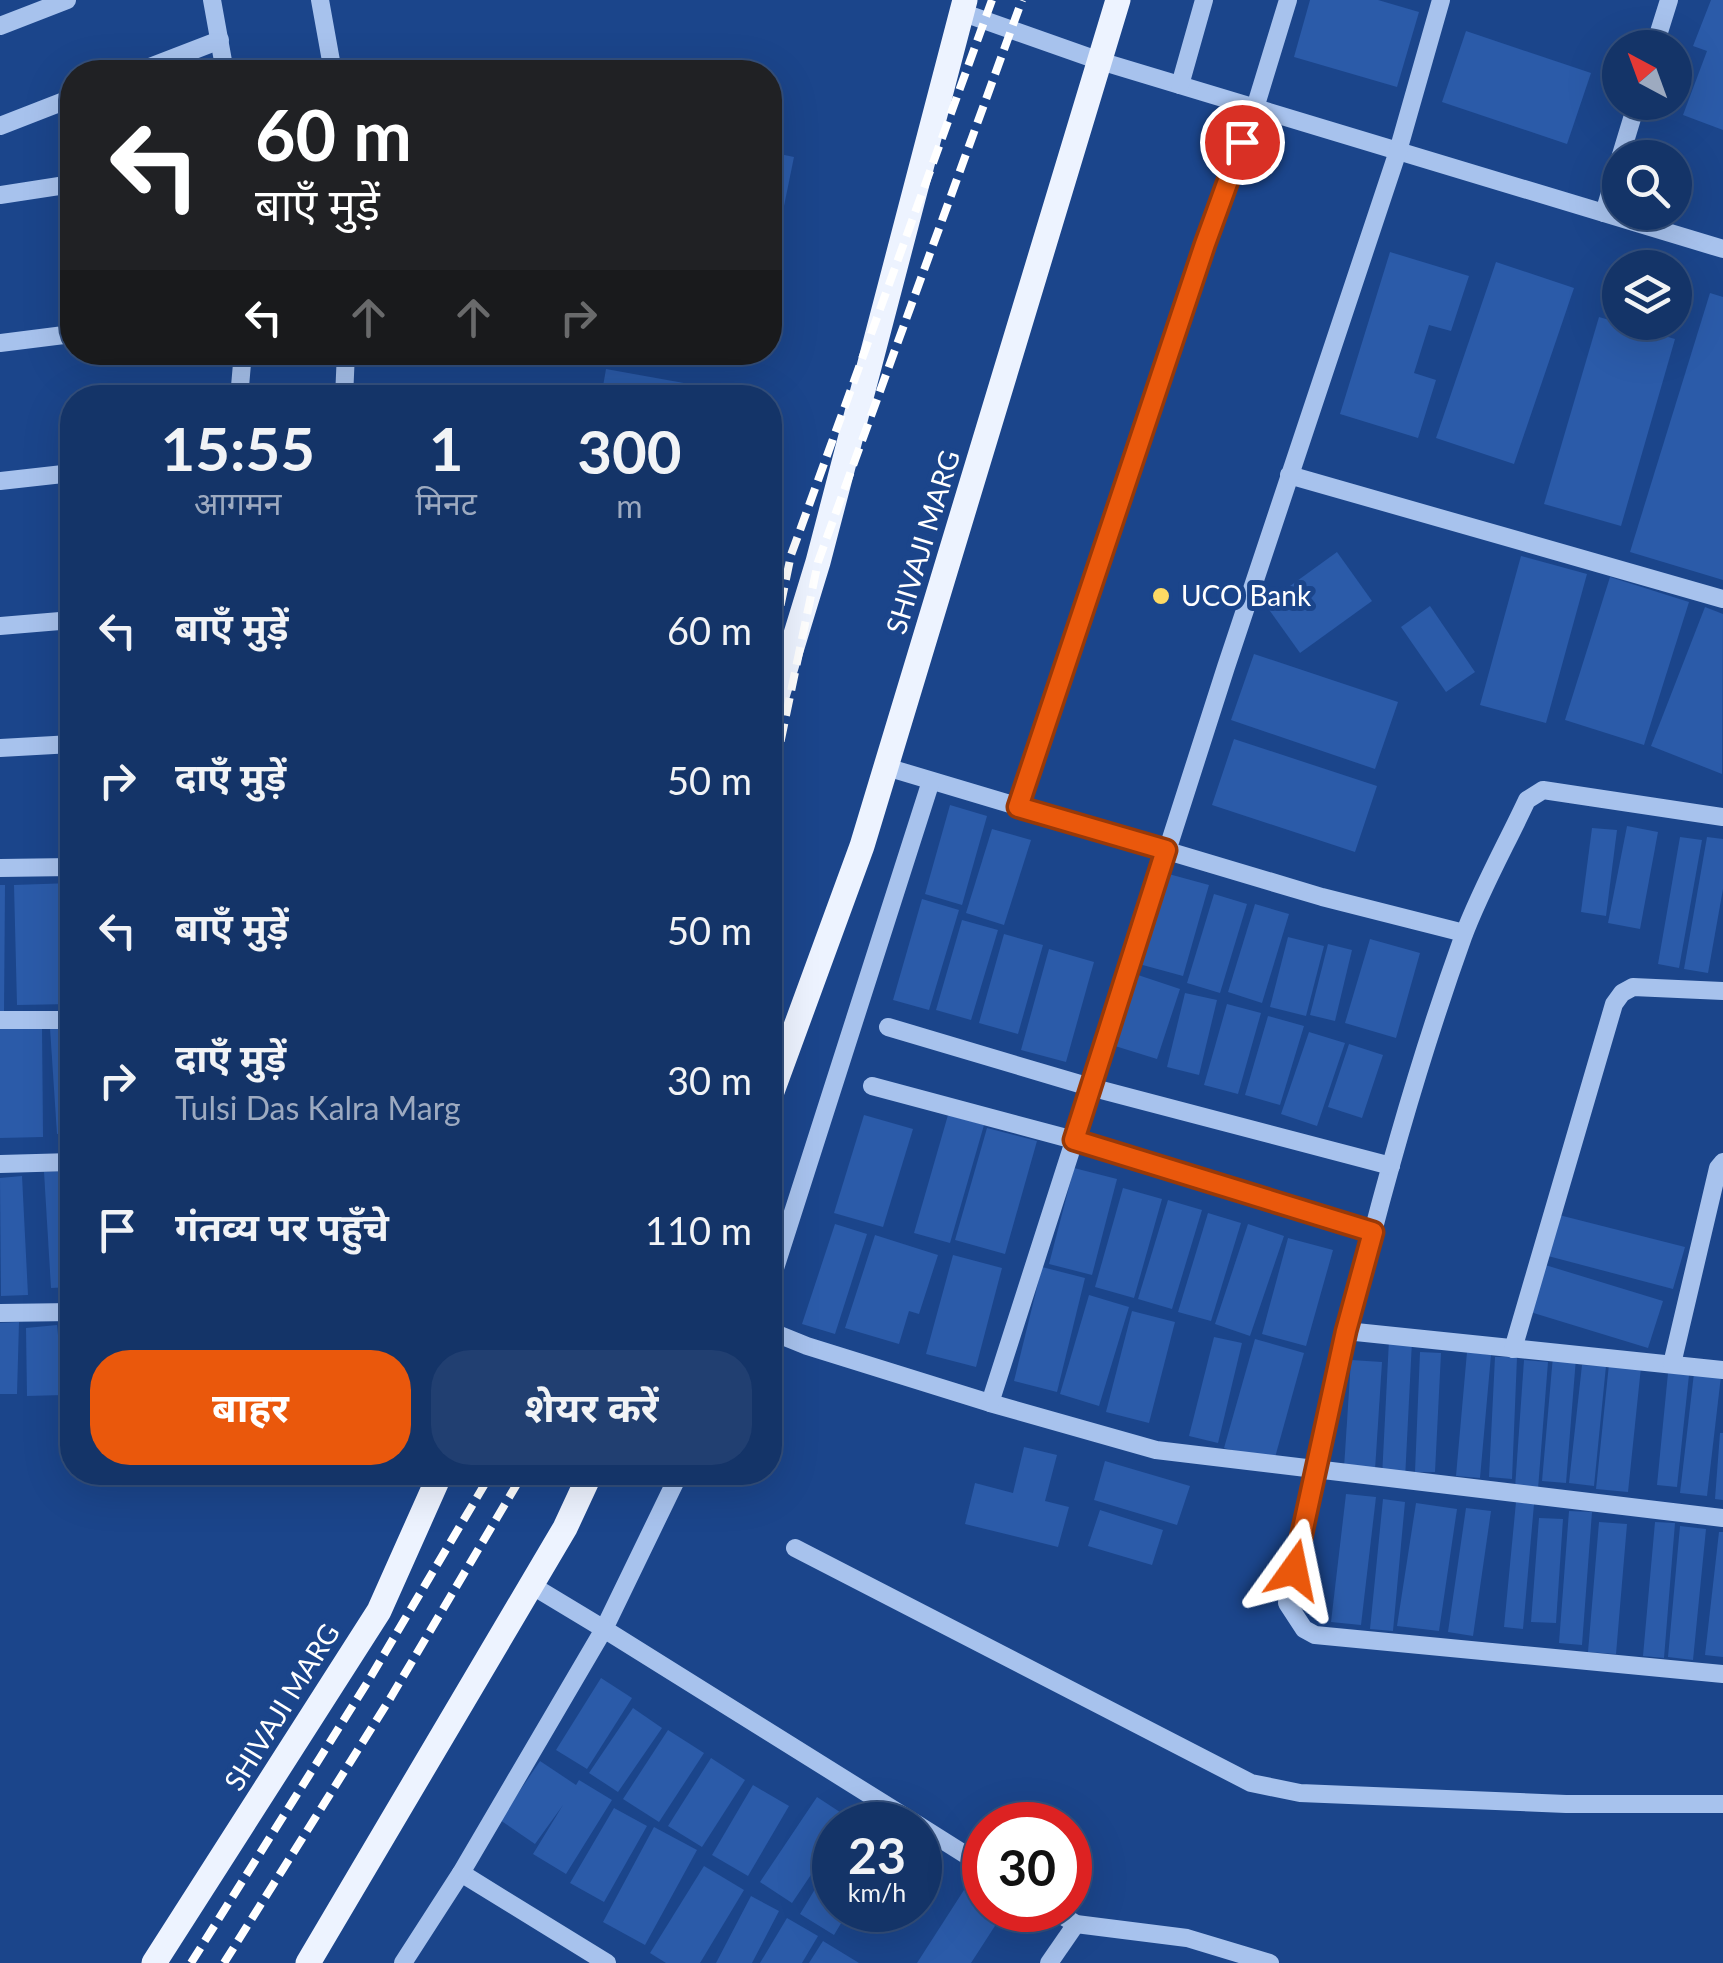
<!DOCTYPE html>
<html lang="hi">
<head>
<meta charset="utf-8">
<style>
	:root { --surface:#143468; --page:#213f71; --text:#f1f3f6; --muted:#9daac0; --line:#334f7c; --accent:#ea580c }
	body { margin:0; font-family:Lato,"Noto Sans Devanagari",sans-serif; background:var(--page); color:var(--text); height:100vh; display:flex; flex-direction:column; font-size:38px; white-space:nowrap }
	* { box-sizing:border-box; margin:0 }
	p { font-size:32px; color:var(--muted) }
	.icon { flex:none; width:55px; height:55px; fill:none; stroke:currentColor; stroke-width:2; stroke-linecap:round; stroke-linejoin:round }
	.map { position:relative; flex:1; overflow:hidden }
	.panel { position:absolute; left:60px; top:385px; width:722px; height:1100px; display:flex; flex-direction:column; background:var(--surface); border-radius:40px; box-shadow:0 10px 40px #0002,0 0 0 2px var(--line) }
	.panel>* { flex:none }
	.banner { position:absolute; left:60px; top:60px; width:722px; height:305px; border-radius:40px; box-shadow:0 10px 40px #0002,0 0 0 2px var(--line); background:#202124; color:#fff; overflow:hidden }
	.needle { width:65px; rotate:319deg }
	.controls { position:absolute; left:1602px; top:30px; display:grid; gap:20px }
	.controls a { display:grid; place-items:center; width:90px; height:90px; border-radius:50%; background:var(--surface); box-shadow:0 10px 40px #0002,0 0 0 2px var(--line); font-size:50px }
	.speed { position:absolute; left:812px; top:1802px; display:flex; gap:20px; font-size:50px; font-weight:700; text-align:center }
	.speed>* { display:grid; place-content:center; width:130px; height:130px; border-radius:50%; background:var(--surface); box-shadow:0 10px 40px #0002,0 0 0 2px var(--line); line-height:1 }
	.speed small { font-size:25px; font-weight:400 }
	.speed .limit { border:15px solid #d22; background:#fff; color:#111 }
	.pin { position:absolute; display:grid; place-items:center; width:85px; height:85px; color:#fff; margin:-42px; border:5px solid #fff; border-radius:50%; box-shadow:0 2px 10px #0007 }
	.me { position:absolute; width:110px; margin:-55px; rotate:12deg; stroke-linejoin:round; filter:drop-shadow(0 0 8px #0008) }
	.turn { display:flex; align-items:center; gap:35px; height:210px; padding:0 30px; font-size:45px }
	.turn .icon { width:130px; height:130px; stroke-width:2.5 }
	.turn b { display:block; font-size:70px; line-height:85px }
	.lanes { display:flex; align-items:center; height:95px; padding:0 30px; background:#0003; justify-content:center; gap:50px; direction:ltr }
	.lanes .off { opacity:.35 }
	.eta { display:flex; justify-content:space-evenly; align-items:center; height:170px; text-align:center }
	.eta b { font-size:60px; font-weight:700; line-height:70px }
	.button { display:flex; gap:20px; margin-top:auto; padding:20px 30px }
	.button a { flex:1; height:115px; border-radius:40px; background:var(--accent); color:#fff; font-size:40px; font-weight:700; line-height:115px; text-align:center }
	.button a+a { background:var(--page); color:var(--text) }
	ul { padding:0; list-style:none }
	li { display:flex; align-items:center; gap:30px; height:150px; padding:0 30px }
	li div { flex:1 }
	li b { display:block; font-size:38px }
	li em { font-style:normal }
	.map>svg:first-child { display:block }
	.building { fill:#2b5ba9 }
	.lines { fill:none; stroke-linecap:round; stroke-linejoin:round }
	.minor { stroke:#a7c2ed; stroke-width:18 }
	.major { stroke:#edf3ff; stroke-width:25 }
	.rail { stroke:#fff; stroke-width:8; stroke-dasharray:18 8; stroke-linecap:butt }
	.route-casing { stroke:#983908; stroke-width:25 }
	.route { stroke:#ea580c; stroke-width:18 }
	.poi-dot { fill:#feda64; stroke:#1b458b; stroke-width:4 }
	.labels { text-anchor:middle; stroke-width:10; stroke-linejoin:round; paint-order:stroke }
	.street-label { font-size:28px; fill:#fff; stroke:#1b458b }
	.poi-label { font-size:28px; fill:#fff; stroke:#1b458b; text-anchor:start }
</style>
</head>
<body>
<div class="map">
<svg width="1723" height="1963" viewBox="0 0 1723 1963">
	<rect width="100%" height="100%" fill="#1b458b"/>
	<g class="building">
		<polygon points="1310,0 1378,0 1419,12 1397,87 1294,57"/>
		<polygon points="1711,0 1723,0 1723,130 1683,115 1707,51 1693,46"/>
		<polygon points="1466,31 1591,73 1567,144 1442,102"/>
		<polygon points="770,152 794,157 784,206 770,203"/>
		<polygon points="770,217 784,220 771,271 770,271"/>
		<polygon points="1390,252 1469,276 1451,331 1429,325 1414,373 1436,380 1418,438 1340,414"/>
		<polygon points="1496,262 1574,288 1514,464 1436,438"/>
		<polygon points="1710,293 1723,297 1723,580 1630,552"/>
		<polygon points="1599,317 1675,339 1621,526 1544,504"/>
		<polygon points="606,369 706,387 704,398 601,398"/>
		<polygon points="1337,552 1372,601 1300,653 1265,604"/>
		<polygon points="1521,556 1587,574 1546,723 1480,705"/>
		<polygon points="1610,577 1689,602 1644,745 1565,720"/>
		<polygon points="1430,606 1475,672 1446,692 1401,627"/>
		<polygon points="1705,607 1723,614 1722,774 1651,746"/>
		<polygon points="1254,654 1398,702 1375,769 1231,720"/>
		<polygon points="1234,739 1377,786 1355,852 1212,805"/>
		<polygon points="950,805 987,816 962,905 925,894"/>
		<polygon points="1627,826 1658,832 1640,929 1608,923"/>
		<polygon points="1592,828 1617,830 1606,916 1581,912"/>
		<polygon points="992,829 1031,840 1004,925 966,913"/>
		<polygon points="1680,837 1702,840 1679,968 1658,964"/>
		<polygon points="1707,837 1723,839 1723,889 1708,973 1684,969"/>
		<polygon points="1165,873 1209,885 1183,976 1139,964"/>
		<polygon points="72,883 72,1004 17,1005 14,885"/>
		<polygon points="0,885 5,885 4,1012 0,1012"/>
		<polygon points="1214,894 1247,904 1220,993 1187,983"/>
		<polygon points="922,899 959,910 929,1010 893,1000"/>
		<polygon points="1255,904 1289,914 1262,1003 1228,992"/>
		<polygon points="962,920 998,930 971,1020 936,1010"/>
		<polygon points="1004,934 1043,945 1018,1034 979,1023"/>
		<polygon points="1288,937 1324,946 1306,1016 1270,1007"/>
		<polygon points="1370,939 1420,953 1396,1038 1345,1023"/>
		<polygon points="1328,944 1352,950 1335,1021 1310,1015"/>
		<polygon points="1049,949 1094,962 1066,1062 1021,1050"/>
		<polygon points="1138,975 1180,989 1157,1059 1115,1046"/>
		<polygon points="1185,993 1217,1000 1199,1075 1167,1067"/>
		<polygon points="1227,1004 1261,1013 1238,1094 1204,1085"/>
		<polygon points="1268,1016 1304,1026 1280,1105 1245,1095"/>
		<polygon points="0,1026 42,1026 43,1137 0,1138"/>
		<polygon points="72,1026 72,1133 57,1134 50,1028"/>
		<polygon points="1309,1032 1345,1043 1317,1126 1281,1114"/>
		<polygon points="1349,1044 1383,1055 1362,1118 1328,1107"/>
		<polygon points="864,1115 913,1129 883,1227 834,1213"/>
		<polygon points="948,1115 984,1125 950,1243 914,1233"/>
		<polygon points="987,1128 1037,1141 1005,1254 955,1240"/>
		<polygon points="1074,1168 1117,1179 1092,1275 1049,1264"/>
		<polygon points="67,1171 72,1287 51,1288 44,1172"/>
		<polygon points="22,1176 28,1295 1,1296 0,1178"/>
		<polygon points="1123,1188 1162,1199 1134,1298 1095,1287"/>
		<polygon points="1168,1200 1202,1210 1172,1309 1138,1299"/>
		<polygon points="1208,1213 1241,1223 1211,1321 1178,1312"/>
		<polygon points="1559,1215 1685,1247 1673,1289 1548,1256"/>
		<polygon points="835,1224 867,1234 835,1334 802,1324"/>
		<polygon points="1248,1224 1284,1236 1250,1336 1215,1324"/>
		<polygon points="875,1235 938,1255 919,1314 909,1311 899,1344 845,1328"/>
		<polygon points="1288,1238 1333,1250 1306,1346 1262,1334"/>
		<polygon points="953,1255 1002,1268 976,1367 926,1354"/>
		<polygon points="1542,1264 1663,1301 1648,1348 1527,1311"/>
		<polygon points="1042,1267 1085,1278 1057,1392 1014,1381"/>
		<polygon points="1089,1295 1129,1307 1099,1406 1060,1394"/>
		<polygon points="1132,1311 1175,1322 1149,1423 1106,1412"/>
		<polygon points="19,1322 17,1394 0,1394 0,1323"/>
		<polygon points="57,1325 64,1395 27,1396 26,1328"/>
		<polygon points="1214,1337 1242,1343 1218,1443 1189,1436"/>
		<polygon points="1255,1339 1304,1353 1274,1461 1224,1448"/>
		<polygon points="1389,1340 1412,1341 1405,1479 1382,1477"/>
		<polygon points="1420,1352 1441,1353 1435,1472 1415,1472"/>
		<polygon points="1467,1352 1491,1355 1480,1478 1456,1476"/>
		<polygon points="1553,1356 1576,1358 1566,1483 1542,1481"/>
		<polygon points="1495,1357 1517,1357 1512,1479 1489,1477"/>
		<polygon points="1351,1360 1382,1362 1375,1470 1344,1468"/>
		<polygon points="1524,1360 1548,1362 1538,1489 1515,1488"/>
		<polygon points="1609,1364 1641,1367 1628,1492 1596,1489"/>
		<polygon points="1582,1365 1606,1366 1594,1486 1569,1483"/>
		<polygon points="1668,1373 1689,1375 1677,1487 1657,1485"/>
		<polygon points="1694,1373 1721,1376 1707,1496 1680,1493"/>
		<polygon points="1720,1433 1723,1433 1723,1500 1715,1499"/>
		<polygon points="1024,1447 1057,1455 1045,1501 1069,1507 1058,1547 965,1524 975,1483 1013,1493"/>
		<polygon points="1105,1461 1190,1486 1177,1525 1094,1500"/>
		<polygon points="1346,1494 1376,1497 1361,1625 1331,1622"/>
		<polygon points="1383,1499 1405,1502 1393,1631 1370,1629"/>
		<polygon points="1516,1502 1534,1504 1523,1629 1504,1627"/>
		<polygon points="1416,1503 1457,1509 1439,1631 1397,1626"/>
		<polygon points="1466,1508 1491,1511 1473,1636 1448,1632"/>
		<polygon points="1100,1510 1163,1530 1152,1565 1088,1546"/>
		<polygon points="1569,1511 1592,1512 1582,1645 1559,1643"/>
		<polygon points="1539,1518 1563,1519 1556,1623 1531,1622"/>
		<polygon points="1599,1522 1627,1524 1616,1654 1588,1652"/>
		<polygon points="1655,1522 1675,1523 1664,1658 1643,1656"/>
		<polygon points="1680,1526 1706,1529 1693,1660 1668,1657"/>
		<polygon points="1719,1532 1723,1532 1723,1657 1705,1655"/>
		<polygon points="601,1678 632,1698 587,1769 556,1750"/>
		<polygon points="633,1708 662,1728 618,1792 589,1773"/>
		<polygon points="668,1730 704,1753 659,1822 623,1799"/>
		<polygon points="711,1758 745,1780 702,1847 668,1826"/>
		<polygon points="540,1761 576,1785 579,1780 612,1800 566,1874 533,1854 563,1805 535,1844 500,1820"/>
		<polygon points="753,1785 789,1806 748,1876 712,1855"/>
		<polygon points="817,1797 849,1818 844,1825 835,1825 835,1839 792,1903 760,1882"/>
		<polygon points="614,1808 647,1826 604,1902 570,1883"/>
		<polygon points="654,1827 697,1850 645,1945 603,1922"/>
		<polygon points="835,1856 835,1910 849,1910 834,1935 800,1914"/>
		<polygon points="704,1866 744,1890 700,1963 666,1963 650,1953"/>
		<polygon points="964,1890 985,1904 985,1910 995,1910 1002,1915 971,1963 917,1963"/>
		<polygon points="751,1896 779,1911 752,1963 716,1963"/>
		<polygon points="787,1918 818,1936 802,1963 760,1963"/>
		<polygon points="823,1941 859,1963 809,1963"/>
	</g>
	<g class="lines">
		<g class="minor">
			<polyline points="212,0 225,72"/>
			<polyline points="320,0 333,72"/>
			<polyline points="961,12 1100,61 1723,249"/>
			<polyline points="0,26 67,0"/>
			<polyline points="1654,48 1669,0"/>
			<polyline points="137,72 220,40"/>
			<polyline points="1180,85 1204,0"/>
			<polyline points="0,126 72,98"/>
			<polyline points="1620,158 1637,102"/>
			<polyline points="0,195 72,184"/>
			<polyline points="1604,213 1620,159"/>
			<polyline points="0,343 72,334"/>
			<polyline points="239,398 243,352"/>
			<polyline points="344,398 346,352"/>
			<polyline points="1289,475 1723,599"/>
			<polyline points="0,481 72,473"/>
			<polyline points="0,626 72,620"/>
			<polyline points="0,748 72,744"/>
			<polyline points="886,767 1322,897 1464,933"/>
			<polyline points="1017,807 1205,244 1255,108 1288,0"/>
			<path d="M1723,817L1543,790L1527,800C1506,845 1480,891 1463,937C1385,1154 1335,1379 1287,1603L1304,1629L1315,1635L1723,1674"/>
			<polyline points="0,868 72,867"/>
			<polyline points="0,1020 72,1020"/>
			<polyline points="888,1027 1090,1087 1391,1166"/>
			<polyline points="872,1086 1074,1140 1373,1232"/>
			<polyline points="0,1164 72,1162"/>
			<polyline points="770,1284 931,781"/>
			<polyline points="0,1313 72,1312"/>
			<polyline points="770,1331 807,1346 990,1403 1156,1450 1723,1518"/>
			<polyline points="1346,1331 1723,1370"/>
			<polyline points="1513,1349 1614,1004 1622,993 1633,987 1723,991"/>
			<polyline points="1672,1364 1718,1168 1723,1162"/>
			<polyline points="990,1403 1226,667 1398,151 1441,0"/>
			<polyline points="680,1472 604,1629 918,1825"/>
			<polyline points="795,1548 1251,1783 1300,1793 1566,1804 1723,1804"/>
			<polyline points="920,1826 985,1867"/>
			<polyline points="461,1873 607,1963"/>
			<polyline points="1053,1910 1076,1924 1187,1938 1270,1963"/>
			<polyline points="403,1963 461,1873 604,1629 531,1585"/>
			<polyline points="1049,1963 1076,1924"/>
		</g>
		<g class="major">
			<polyline points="770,719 818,562 965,0"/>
			<polyline points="770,1097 862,846 1118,0"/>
			<polyline points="154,1963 379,1611 441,1472"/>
			<polyline points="308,1963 565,1528 591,1472"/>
		</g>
		<g class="rail">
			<polyline points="770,656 791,555 992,0"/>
			<polyline points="770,792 818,562 1022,0"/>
			<polyline points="191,1963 367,1683 492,1472"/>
			<polyline points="224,1963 391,1697 524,1472"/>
		</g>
	</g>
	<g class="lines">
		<defs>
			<polyline id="route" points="1242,142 1205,244 1018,807 1166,850 1074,1140 1373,1232 1346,1331 1294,1570"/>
		</defs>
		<use href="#route" class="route-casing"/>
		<use href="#route" class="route"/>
	</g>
	<circle class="poi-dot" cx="1161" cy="596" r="10"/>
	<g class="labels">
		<g class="street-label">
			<text transform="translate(923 542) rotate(-73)" y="10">SHIVAJI MARG</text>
			<text transform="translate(282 1707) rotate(-58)" y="10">SHIVAJI MARG</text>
		</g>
		<g class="poi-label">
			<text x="1181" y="606">UCO Bank</text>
		</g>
	</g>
</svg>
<div class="controls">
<a><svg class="needle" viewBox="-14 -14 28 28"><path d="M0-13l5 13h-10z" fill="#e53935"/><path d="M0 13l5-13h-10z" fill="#9daac0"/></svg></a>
<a><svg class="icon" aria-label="search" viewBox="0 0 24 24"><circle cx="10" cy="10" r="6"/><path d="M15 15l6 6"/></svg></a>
<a><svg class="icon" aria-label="layers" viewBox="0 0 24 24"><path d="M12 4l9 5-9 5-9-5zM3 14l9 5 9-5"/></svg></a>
</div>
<div class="speed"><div>23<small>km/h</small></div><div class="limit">30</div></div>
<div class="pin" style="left:1242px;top:142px;background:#d93025"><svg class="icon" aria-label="arrive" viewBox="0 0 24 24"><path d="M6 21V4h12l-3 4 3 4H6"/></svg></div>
<svg class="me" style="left:1294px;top:1570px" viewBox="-20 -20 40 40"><path d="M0-17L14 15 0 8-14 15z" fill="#ea580c" stroke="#fff" stroke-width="4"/></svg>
<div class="banner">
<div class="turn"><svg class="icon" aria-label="left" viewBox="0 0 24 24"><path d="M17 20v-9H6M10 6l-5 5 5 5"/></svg><div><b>60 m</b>बाएँ मुड़ें</div></div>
<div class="lanes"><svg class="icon" aria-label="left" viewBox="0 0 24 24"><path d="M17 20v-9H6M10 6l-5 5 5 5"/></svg><svg class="icon off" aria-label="ahead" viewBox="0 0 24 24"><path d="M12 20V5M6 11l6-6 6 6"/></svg><svg class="icon off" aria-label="ahead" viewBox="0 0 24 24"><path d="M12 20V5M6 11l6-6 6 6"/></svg><svg class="icon off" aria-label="right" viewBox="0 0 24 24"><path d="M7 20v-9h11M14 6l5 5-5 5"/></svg></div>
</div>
<section class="panel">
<div class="eta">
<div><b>15:55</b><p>आगमन</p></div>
<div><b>1</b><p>मिनट</p></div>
<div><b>300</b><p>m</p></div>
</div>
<ul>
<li><svg class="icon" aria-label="left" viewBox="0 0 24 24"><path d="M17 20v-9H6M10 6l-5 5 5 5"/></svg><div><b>बाएँ मुड़ें</b></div><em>60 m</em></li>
<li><svg class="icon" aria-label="right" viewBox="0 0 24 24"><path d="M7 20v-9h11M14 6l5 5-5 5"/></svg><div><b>दाएँ मुड़ें</b></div><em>50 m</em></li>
<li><svg class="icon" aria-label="left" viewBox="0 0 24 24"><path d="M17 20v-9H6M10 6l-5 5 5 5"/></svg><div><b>बाएँ मुड़ें</b></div><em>50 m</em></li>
<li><svg class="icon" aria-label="right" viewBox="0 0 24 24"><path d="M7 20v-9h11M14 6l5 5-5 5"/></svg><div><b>दाएँ मुड़ें</b><p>Tulsi Das Kalra Marg</p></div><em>30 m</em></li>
<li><svg class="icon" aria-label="arrive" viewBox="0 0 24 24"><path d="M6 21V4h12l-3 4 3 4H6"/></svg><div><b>गंतव्य पर पहुँचे</b></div><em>110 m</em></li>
</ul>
<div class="button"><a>बाहर</a><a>शेयर करें</a></div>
</section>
</div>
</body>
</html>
